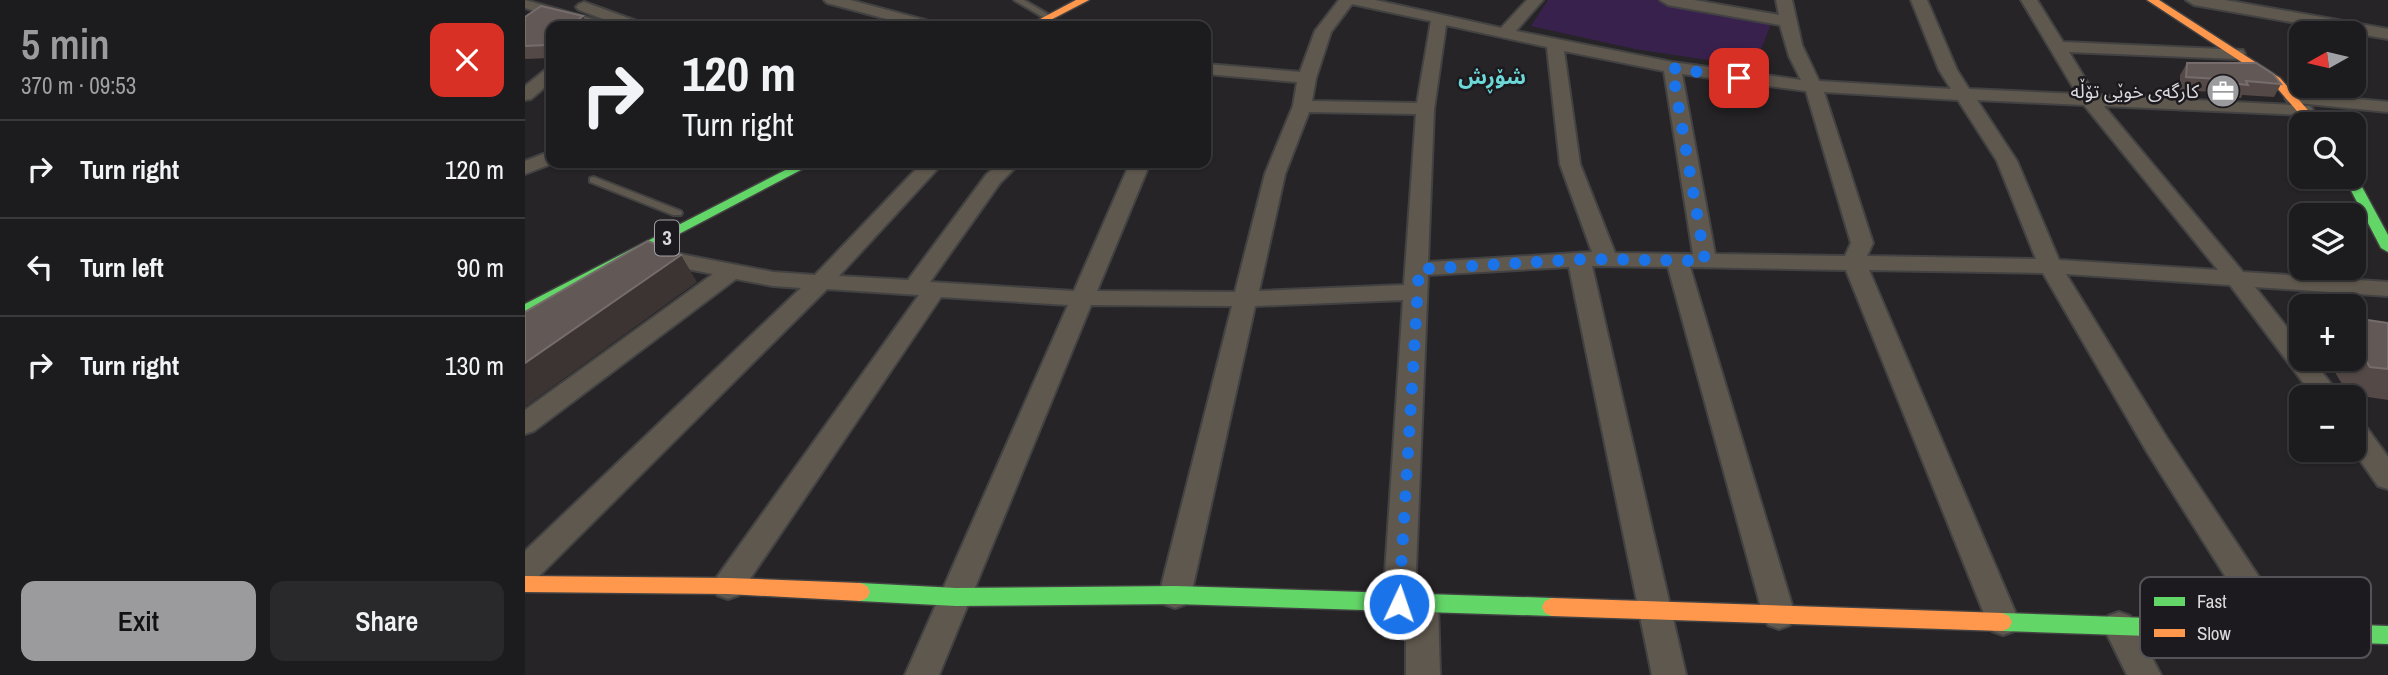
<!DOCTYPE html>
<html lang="en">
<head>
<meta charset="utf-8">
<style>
	:root { --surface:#1c1b1d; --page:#29282a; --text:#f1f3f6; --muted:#a0a1a4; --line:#3a393b; --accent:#9b9a9d }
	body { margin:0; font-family:"Archivo Narrow","Noto Sans Arabic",sans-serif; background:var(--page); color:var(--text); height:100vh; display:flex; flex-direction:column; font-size:26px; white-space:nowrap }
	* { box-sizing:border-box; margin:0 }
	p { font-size:23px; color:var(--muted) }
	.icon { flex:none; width:38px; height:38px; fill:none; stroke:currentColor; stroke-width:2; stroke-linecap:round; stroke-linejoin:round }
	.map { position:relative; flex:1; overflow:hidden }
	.sheet { display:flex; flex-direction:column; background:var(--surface); width:525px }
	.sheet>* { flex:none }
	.top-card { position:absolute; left:21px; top:21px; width:665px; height:147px; border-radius:14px; box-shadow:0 2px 5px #0004,0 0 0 2px var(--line); background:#1c1b1d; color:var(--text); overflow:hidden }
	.needle { width:46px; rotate:262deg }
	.fabs { position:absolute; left:1764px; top:21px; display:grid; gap:14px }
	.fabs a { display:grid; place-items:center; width:77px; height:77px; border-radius:14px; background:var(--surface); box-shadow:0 2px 5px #0004,0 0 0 2px var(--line); font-size:35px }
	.pin { position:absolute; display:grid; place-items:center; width:60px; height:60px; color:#fff; margin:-30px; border-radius:14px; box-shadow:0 4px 10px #0006 }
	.me { position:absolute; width:77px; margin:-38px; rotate:3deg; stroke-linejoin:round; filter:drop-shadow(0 0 5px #0008) }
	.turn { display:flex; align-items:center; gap:24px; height:147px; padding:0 21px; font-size:32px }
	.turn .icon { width:91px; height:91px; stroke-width:2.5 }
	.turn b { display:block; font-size:49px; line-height:60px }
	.round { display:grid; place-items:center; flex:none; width:74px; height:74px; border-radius:14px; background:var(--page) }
	.summary { display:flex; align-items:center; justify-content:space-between; height:119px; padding:0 21px }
	h1 { font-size:42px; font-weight:600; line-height:52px; color:var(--accent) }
	.button { display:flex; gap:14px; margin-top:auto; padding:14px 21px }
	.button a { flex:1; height:80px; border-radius:14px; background:var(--accent); color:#111; font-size:28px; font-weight:600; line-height:80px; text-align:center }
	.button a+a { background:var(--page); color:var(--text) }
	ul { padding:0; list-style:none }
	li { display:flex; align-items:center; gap:21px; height:98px; padding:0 21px; border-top:2px solid var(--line) }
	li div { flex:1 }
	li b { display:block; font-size:26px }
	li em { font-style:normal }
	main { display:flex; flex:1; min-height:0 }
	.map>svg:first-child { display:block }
	.green { fill:#39214e }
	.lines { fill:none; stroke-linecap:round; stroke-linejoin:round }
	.lane-casing { stroke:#434243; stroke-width:4 }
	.street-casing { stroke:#434243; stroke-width:4 }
	.fast-casing { stroke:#434243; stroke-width:3 }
	.slow-casing { stroke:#434243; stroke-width:3 }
	.lane { fill:#5f584e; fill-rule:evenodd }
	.street { fill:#5f584e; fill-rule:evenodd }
	.fast { fill:#63d668; fill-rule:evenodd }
	.slow { fill:#ff974d; fill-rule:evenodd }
	.wall { fill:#544946 }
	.shaded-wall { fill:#3c3433 }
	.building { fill:#625856; stroke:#756c6b; stroke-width:2 }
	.route { stroke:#1a73e8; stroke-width:12; stroke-dasharray:0 21.6 }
	.labels { text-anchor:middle; stroke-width:5; stroke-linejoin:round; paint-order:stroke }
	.far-poi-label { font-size:19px; fill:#dad9dc; stroke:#1c1a1e; text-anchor:end }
	.far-neighbourhood-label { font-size:21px; font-weight:bold; fill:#6cd8d8; stroke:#1c1a1e }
	.shield { fill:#1c1a1e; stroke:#a1a0a3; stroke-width:2 }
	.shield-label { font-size:21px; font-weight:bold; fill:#dad9dc }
	.key { fill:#1c1a1e; stroke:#555357; stroke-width:2 }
	.key-label { font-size:19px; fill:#dad9dc }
</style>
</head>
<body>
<main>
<section class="sheet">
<div class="summary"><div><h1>5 min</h1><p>370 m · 09:53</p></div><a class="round" style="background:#d93025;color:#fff"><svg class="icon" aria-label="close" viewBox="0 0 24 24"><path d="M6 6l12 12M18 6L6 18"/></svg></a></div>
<ul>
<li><svg class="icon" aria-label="right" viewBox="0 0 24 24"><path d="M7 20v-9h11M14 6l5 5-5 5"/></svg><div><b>Turn right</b></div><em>120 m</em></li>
<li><svg class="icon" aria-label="left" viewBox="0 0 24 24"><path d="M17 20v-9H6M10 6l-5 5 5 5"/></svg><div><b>Turn left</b></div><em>90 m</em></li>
<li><svg class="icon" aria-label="right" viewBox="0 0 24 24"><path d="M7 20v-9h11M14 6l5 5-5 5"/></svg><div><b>Turn right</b></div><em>130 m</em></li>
</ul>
<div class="button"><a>Exit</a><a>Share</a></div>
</section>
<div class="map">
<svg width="1863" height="675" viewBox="0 0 1863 675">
	<rect width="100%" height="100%" fill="#262427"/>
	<polygon class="green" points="1023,0 1130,0 1248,19 1229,67 1110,49 1006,26"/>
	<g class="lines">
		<defs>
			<g id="lane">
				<polygon points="489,0 499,0 528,17 521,19"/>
				<polygon points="69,177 156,211 157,213 156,215 148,215 65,182 65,178"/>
			</g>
			<g id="street">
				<polygon points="0,0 81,23 83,26 59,26 0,8"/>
				<polygon points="299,0 325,0 411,23 413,26 388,26 302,3"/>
				<path d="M814,0H850L976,28L1002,0H1018L991,31L1147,62L1276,80L1264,56L1255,25L1143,5L1135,0H1169L1254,15L1251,0H1267L1277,45L1294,81L1426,89L1414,70L1386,0H1402L1432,70L1444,89L1552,94L1496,0H1512L1538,42L1718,50L1720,54L1712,59L1544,52L1570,95L1785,106L1788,110L1779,115L1579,106L1718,272L1863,282V296L1730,287L1776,345V359H1787L1816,397H1789L1705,285L1541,274L1642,438L1763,621L1768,631L1763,641L1752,645L1741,641L1622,452L1518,273L1344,270L1494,621L1489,631L1478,635L1467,631L1462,621L1321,270L1165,267L1270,615L1265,625L1254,629L1243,625L1238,615L1143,267L1067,266L1161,675H1127L1044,267L903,275L890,593L897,590L908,594L913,604L915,675H881V615L874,618L863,614L858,604L878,300L730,306L666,595L661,604L650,608L639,604L634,595L707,306L566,305L414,675H380L543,305L416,297L214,595L203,599L192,595L187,586L192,577L394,295L302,289L11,579L0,583V551L276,288L248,286L211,279L9,431L0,434V410L188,274L121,261L118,256L121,251L129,249L248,272L290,275L397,163H418L314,276L383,280L461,175L474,163H495L475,183L405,282L549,291L605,163H625L572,291L710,292L740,174L768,106L772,82L681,74V64L775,72L790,31ZM827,4L906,21L892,103L787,101L791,78L806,32ZM921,25L1022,47L1035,164L1067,252L903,262L909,109ZM1039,51L1139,71L1168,254L1090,253L1055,164ZM1157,74L1281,91L1326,243L1320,256L1190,254ZM1299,92L1433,100L1472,161L1511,259L1342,256L1348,243ZM1452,100L1559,105L1693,270L1534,260L1492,161ZM784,112L891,114L879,285L734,291L760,174Z"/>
				<polygon points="1661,0 1700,0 1863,29 1863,39 1669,5"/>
				<polygon points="59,2 117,23 119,26 97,26 54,10 51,7 54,4"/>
				<polygon points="26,69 26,82 6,99 0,100 0,86 20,70"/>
				<polygon points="1769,93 1863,102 1863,112 1763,102 1760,98 1763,94"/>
				<polygon points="26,151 26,163 29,163 0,174 0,161"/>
				<polygon points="1829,421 1839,424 1863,457 1863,489 1853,486 1828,450"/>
				<polygon points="1594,612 1605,616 1636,675 1602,675 1578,626 1583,616"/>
			</g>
			<g id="fast">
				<polygon points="274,163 289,163 0,315 0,304"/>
				<polygon points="1830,174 1863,235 1863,252 1856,248 1819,177 1829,177"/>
				<polygon points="335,583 431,588 650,586 1027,598 1034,601 1037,607 1034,613 1027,616 650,604 431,606 335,601 328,598 325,592 328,586"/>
				<polygon points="1477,613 1863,626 1863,644 1477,631 1470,628 1467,622 1470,616"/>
			</g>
			<g id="slow">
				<polygon points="551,0 564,0 514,26 502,26"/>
				<polygon points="1622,0 1634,0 1755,78 1795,124 1783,124 1747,82"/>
				<polygon points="0,576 203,578 335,583 342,586 345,592 342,598 335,601 203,594 0,592"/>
				<polygon points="1027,598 1477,613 1484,616 1487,622 1484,628 1477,631 1027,616 1020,613 1017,607 1020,601"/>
			</g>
		</defs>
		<use href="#lane" class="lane-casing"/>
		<use href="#street" class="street-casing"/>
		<use href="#fast" class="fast-casing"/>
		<use href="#slow" class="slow-casing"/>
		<use href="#lane" class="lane"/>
		<use href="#street" class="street"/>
		<use href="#fast" class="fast"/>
		<use href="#slow" class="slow"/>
	</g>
	<g class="wall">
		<polygon points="0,17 26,26 26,58 0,59"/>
		<polygon points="1662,63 1756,84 1749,97 1717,95 1716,98 1689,95 1687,92 1655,90 1655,75"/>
		<polygon points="1829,318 1863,323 1863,400 1823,394 1802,359 1829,359"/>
	</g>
	<g class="shaded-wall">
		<polygon points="58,16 64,26 45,26"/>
		<polygon points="26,41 26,54 21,45"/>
		<polygon points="156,255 172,282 0,407 0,363"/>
	</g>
	<g class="building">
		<polygon points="16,6 58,16 45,26 26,26 26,41 21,45 0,46 0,17"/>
		<polygon points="1662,63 1731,63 1748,74 1756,84 1721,81 1723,85 1696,82 1694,79 1661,77"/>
		<polygon points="123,241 156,255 0,363 0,312"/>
		<polygon points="1829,318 1863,323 1863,369 1845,367 1829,341"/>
	</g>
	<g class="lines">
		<polyline class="route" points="874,604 894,269 1064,259 1180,261 1147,68 1214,78"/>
	</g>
	<defs>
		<symbol id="office-disc" viewBox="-11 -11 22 22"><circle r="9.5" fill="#9b9a9d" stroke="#1c1a1e"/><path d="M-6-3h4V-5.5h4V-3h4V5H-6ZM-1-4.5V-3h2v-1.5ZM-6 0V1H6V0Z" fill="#fff"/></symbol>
	</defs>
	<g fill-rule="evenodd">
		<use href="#office-disc" x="1679" y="72" width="38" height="38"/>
	</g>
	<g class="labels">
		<g class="far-poi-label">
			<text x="1674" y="98">کارگەی خوێی تۆڵە</text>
		</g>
		<g class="far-neighbourhood-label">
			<text x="967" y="84">شۆڕش</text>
		</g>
		<rect class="shield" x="130" y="220.5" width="24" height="35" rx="5"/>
		<g class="shield-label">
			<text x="142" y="245">3</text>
		</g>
	</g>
	<rect x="1615" y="577" width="231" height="81" rx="10" class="key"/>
	<rect x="1629" y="597" width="31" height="9" fill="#63d668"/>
	<rect x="1629" y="629" width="31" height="8" fill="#ff974d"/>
	<g class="key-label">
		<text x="1672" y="608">Fast</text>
		<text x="1672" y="640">Slow</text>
	</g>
</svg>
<div class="fabs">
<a><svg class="needle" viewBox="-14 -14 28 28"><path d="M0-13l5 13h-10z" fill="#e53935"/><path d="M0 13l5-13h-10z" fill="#a0a1a4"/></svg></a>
<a><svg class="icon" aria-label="search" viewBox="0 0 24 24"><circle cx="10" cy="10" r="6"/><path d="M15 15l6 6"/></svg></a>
<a><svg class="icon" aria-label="layers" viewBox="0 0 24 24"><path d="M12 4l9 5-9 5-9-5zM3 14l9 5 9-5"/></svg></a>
<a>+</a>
<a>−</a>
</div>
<div class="pin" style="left:1214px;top:78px;background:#d93025"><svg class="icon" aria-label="arrive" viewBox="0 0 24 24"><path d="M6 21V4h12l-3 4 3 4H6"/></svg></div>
<svg class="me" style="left:874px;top:604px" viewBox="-20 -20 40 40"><circle r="17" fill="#1a73e8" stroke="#fff" stroke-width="3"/><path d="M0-11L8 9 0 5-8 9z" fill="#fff"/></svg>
<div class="top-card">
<div class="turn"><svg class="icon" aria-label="right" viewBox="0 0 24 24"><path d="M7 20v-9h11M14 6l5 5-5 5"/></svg><div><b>120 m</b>Turn right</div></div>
</div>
</div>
</main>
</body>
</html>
